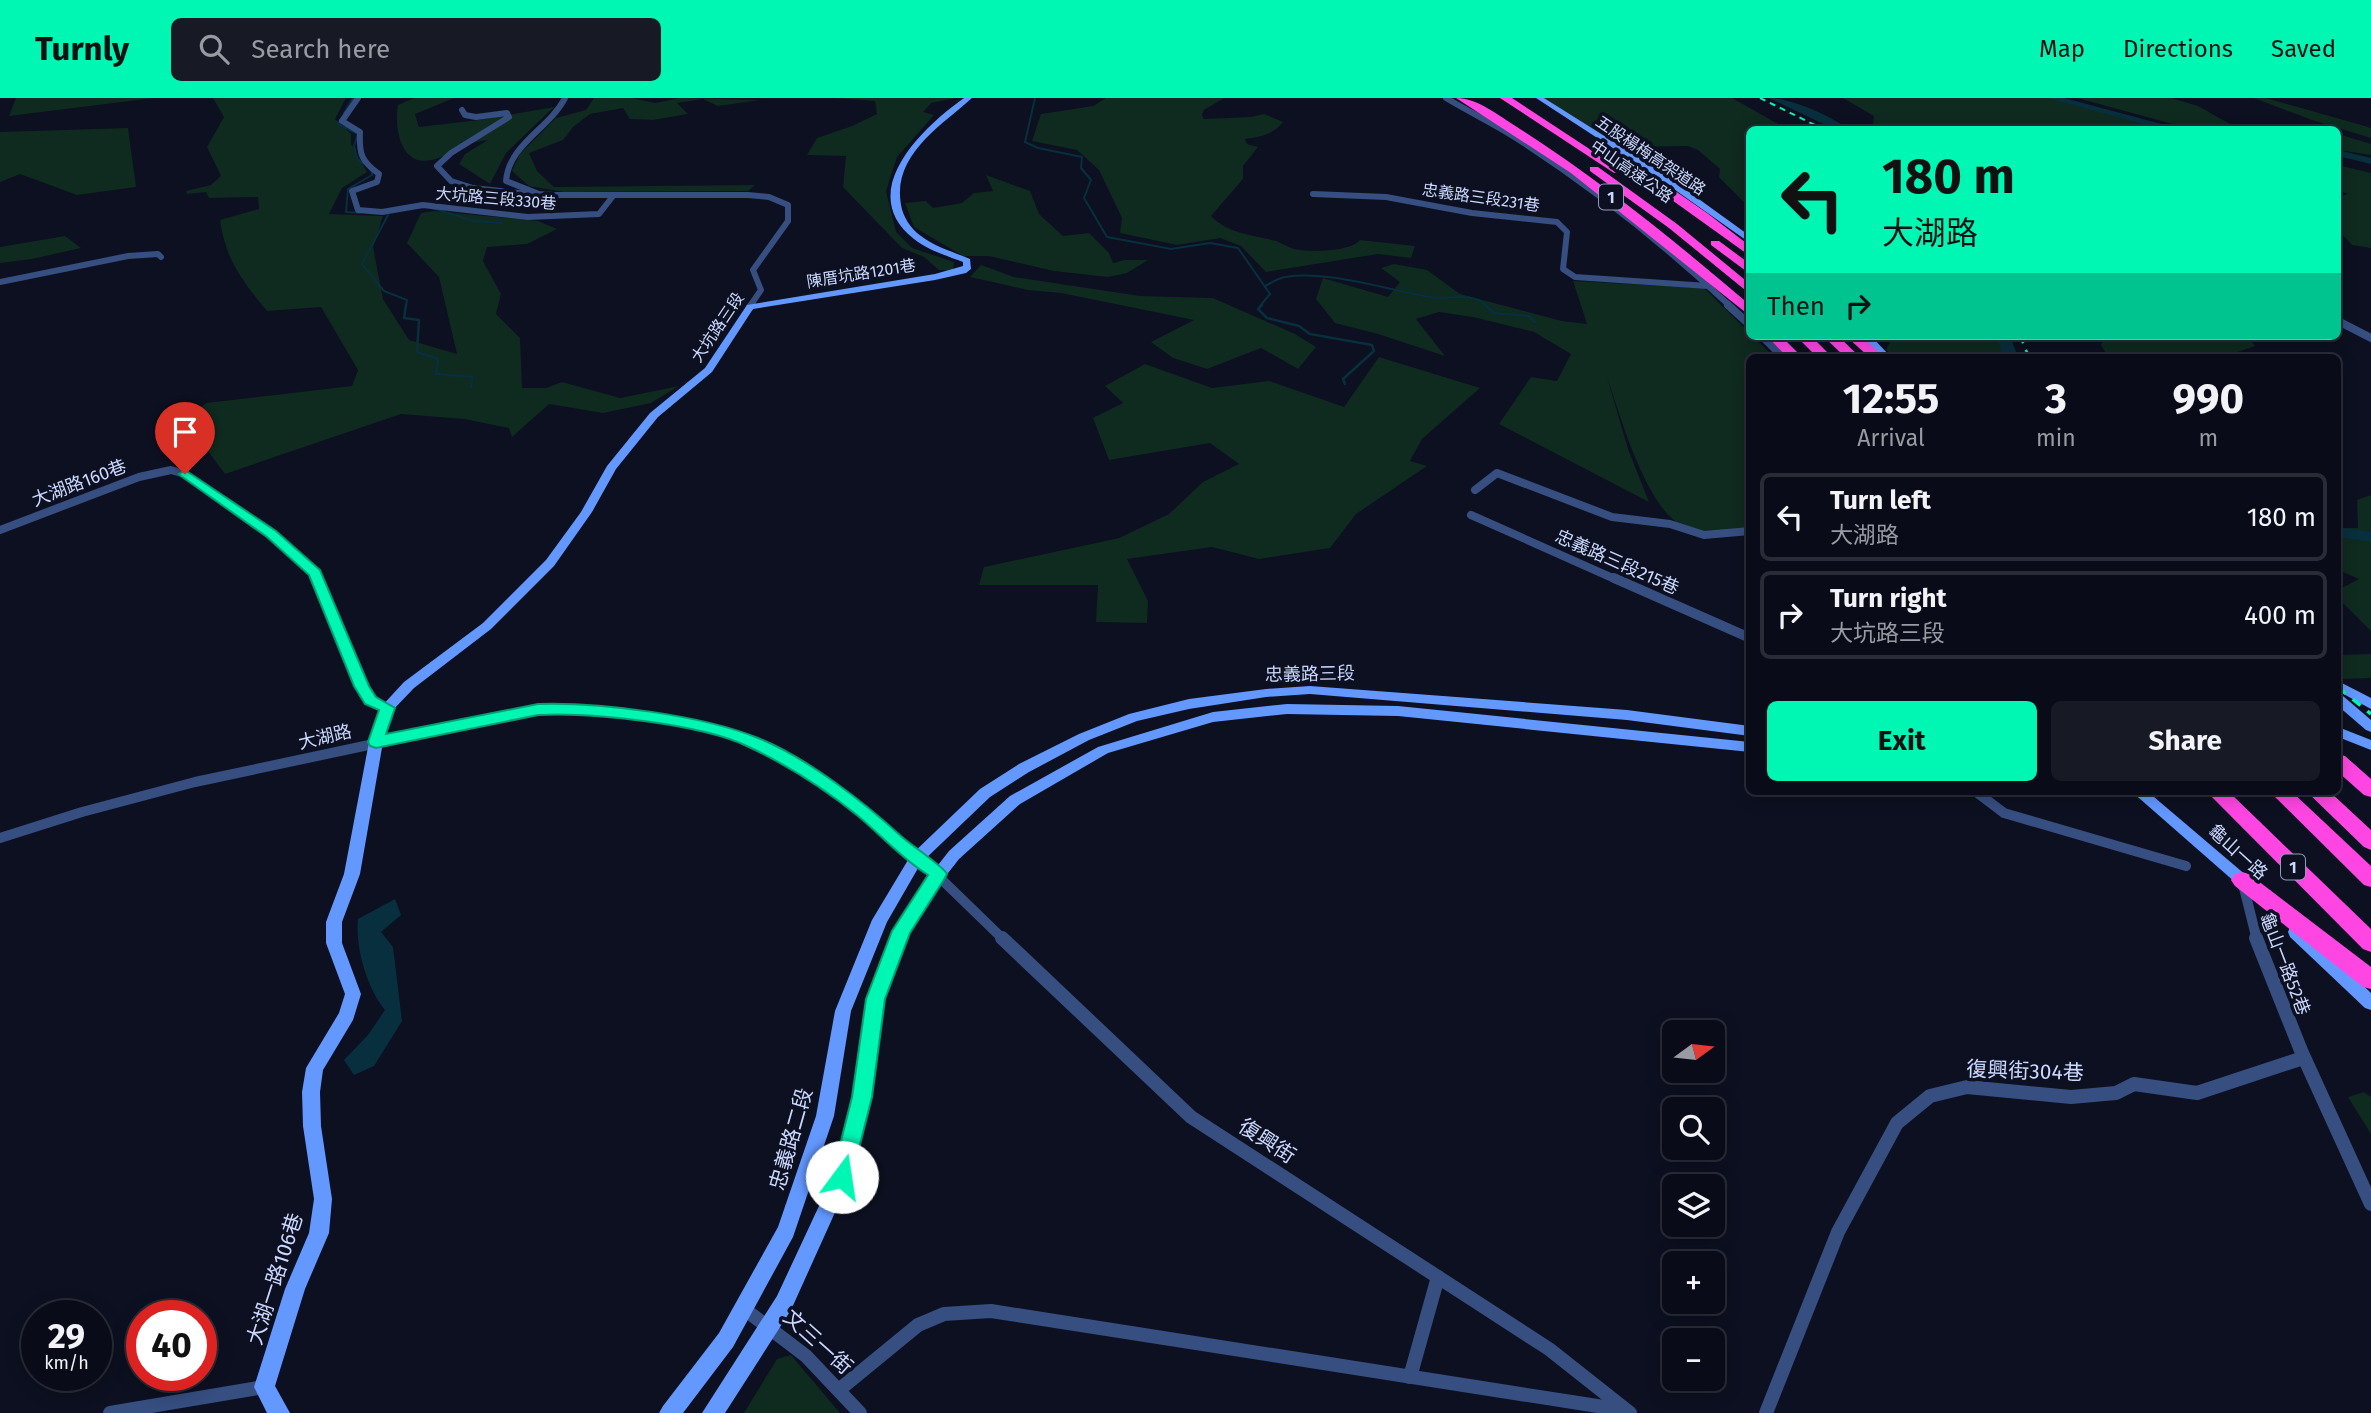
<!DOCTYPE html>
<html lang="en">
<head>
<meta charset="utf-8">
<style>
	:root { --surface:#090c18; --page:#171a25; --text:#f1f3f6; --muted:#999ba2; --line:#292c37; --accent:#00f6b3 }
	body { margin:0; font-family:"Fira Sans","Noto Sans TC",sans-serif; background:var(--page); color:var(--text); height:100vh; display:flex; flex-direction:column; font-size:26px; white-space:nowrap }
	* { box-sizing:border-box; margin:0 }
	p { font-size:23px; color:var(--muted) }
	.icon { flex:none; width:38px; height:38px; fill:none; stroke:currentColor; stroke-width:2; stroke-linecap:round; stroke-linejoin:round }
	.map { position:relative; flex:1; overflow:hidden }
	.drawer { position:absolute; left:1746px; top:256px; width:595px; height:441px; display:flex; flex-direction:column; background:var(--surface); border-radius:10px; box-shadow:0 4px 18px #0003,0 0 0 2px var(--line) }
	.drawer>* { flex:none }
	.banner { position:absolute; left:1746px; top:28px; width:595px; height:214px; border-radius:10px; box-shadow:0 4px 18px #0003,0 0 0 2px var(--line); background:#00f6b3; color:#111; overflow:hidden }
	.needle { width:46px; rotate:75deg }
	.controls { position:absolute; left:1662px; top:922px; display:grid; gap:14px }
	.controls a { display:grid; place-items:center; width:63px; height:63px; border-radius:10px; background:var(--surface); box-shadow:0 4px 18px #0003,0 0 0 2px var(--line); font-size:35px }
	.speed { position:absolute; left:21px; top:1202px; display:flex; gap:14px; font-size:35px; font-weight:700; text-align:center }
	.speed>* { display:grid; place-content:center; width:91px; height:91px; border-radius:50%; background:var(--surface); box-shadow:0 4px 18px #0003,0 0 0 2px var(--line); line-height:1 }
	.speed small { font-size:18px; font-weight:400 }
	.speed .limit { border:10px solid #d22; background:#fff; color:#111 }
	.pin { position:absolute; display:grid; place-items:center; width:60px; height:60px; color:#fff; margin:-72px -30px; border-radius:50% 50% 50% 0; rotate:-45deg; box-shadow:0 0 7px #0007 }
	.pin .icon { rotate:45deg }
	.me { position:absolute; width:77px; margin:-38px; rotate:14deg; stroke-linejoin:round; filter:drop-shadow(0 0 5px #0008) }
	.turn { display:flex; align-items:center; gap:24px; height:147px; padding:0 21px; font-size:32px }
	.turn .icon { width:91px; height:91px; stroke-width:2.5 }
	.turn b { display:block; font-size:49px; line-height:60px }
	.then { display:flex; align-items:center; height:66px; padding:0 21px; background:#0003; gap:14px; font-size:26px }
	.eta { display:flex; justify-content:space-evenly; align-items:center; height:119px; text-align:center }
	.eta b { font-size:42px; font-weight:700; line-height:49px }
	.primary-button { display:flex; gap:14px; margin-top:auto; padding:14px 21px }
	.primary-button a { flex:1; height:80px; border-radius:10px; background:var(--accent); color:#111; font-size:28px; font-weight:700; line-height:80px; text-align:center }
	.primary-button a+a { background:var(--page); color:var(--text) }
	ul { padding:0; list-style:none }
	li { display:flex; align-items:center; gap:21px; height:88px; margin:0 14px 10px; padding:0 7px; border:4px solid var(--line); border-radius:10px }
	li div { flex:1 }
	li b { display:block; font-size:26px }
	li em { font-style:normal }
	header { display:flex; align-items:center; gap:42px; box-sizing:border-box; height:98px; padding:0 35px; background:var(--accent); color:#111 }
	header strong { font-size:33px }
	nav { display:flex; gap:38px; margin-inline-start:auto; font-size:24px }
	.search { width:490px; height:63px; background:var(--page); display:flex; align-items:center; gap:18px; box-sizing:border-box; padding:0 24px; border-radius:10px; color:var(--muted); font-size:26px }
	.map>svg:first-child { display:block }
	.green { fill:#0f2a1f }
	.water { fill:#082f3d }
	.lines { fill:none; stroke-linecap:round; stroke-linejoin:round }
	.stream-far1 { stroke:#082f3d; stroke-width:2 }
	.stream { stroke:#082f3d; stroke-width:2.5 }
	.river { fill:#082f3d; fill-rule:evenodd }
	.street-far3 { stroke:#364e80; stroke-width:6 }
	.street-far2 { stroke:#364e80; stroke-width:8 }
	.street-far1 { stroke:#364e80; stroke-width:10 }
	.street { stroke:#364e80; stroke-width:14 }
	.secondary { fill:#6298ff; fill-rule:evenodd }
	.highway { fill:#ff46e3; fill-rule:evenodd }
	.rail-far2 { stroke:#00f6b3; stroke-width:2; stroke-dasharray:6 5; stroke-linecap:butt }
	.rail-far1 { stroke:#00f6b3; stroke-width:2.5; stroke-dasharray:8 7; stroke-linecap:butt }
	.rail { stroke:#00f6b3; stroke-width:3.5; stroke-dasharray:10 9; stroke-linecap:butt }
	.route { fill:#00f6b3; stroke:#00a074; stroke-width:2 }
	.labels { text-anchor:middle; stroke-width:7; stroke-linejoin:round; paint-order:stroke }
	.far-street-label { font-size:16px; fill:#cbd8ff; stroke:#0c1020 }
	.shield { fill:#0c1020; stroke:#929cbc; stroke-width:2 }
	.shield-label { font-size:16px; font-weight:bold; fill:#cbd8ff }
	.street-label { font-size:18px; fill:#cbd8ff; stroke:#0c1020 }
	.near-street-label { font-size:21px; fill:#cbd8ff; stroke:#0c1020 }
</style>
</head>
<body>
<header>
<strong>Turnly</strong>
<div class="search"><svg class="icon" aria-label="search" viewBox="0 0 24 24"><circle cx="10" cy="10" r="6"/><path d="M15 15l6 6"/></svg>Search here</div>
<nav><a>Map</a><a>Directions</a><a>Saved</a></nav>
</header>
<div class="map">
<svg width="2371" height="1315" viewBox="0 0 2371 1315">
	<rect width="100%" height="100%" fill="#0c1020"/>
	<g class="green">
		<polygon points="16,0 154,0 9,18"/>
		<path d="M213,0H346L335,21L351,36V46L367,74L342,90L329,116L383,118L373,149L383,201L409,242L457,256L439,179L407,145L421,115L434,113L538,123L557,131L527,146L487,149L483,163L501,196L496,216L520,240L522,290H546L562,284L620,300L679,288L651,305L603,315L549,306L512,339L509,330L464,321L401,316L225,376L185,322L206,305L352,288L358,272L321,209L267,213C243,184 225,161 220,122L259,111L258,99L209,100L206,94L187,96L186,93L211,87L221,78L207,49L224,19Z"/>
		<path d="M414,0H454L415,16L419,29L479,22L554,9L506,55L490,86L459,66L465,56L488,42C460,45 453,57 432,62C400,69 394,29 398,7Z"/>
		<polygon points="594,0 632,0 655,5 680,0 760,2 718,8 703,1 677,5 688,16 653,22 630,21 623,10 590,16 573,29 563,42 529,55 537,73 554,89 755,87 748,93 564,94 529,88 512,73 520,56 556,20 586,12"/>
		<polygon points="833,0 956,0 931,5 923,14 934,17 897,59 886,93 896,134 912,150 954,164 953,172 939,172 924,159 902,150 843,89 846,58 807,57 817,40 852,28 877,16 875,3"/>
		<path d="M1106,0H1224L1204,12L1202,17L1204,21L1251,19L1264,16L1283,24C1273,37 1260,39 1245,41L1247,46L1258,49L1243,68V81L1211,118C1228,136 1254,137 1276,143C1282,145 1286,148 1291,150C1305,155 1351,154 1360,142L1415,148L1411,160L1378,156L1266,174L1241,148L1220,140L1177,147L1120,135L1122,120L1099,72L1077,52L1032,43L1041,16L1093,8Z"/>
		<polygon points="1544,0 1732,0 1787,31 1750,32 1750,110 1719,79 1720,71 1698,52 1688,48 1632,49 1637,52 1626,53"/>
		<polygon points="1843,0 2052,0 2172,31 1872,31 1874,18"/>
		<polygon points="2077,0 2171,0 2198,8 2239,31 2191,31"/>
		<polygon points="2254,0 2266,0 2365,28 2371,30 2371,40 2312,22"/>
		<polygon points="128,30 136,89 77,97 20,76 0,84 0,34"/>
		<polygon points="2338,36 2371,46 2371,57 2338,52"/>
		<polygon points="2338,67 2371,75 2371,150 2352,147 2338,132 2338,99 2348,96 2338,92"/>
		<polygon points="986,77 1030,93 1039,116 1063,138 1089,135 1109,155 1113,165 1125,162 1148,162 1127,175 1108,179 1054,173 989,158 963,158 914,129 905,105 926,103 933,110 962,105 974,95 993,93"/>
		<polygon points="65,138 81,150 32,161 0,165 0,149"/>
		<path d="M1394,166L1427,172L1460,196L1562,223L1587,226L1573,183L1704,190L1774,259H1750V431C1731,433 1709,436 1690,431C1648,421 1620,316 1607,279L1628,351L1649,404L1499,326L1531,279L1557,283L1571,256L1534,234L1473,219L1439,214L1416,221L1445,258L1378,236L1335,225L1316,201L1323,180L1388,199L1400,184L1381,170Z"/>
		<polygon points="981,167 1014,179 1140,198 1213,200 1295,236 1316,249 1298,271 1261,250 1207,271 1173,260 1151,244 1194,222 1061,195 1028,192 970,179"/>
		<polygon points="1883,238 2000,238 2016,259 1895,259 1886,252 1890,244"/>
		<polygon points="2104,238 2247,238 2255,248 2223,259 2108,259 2101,247"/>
		<polygon points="1379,259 1480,290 1422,341 1410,363 1427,368 1356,416 1330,450 1259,461 1212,449 1127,461 1148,503 1147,525 1096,524 1098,487 979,487 984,469 1119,440 1169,416 1203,384 1239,366 1210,345 1109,362 1093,320 1123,305 1105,288 1145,266 1212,290 1269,283 1344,309"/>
		<polygon points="2371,397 2371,533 2338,500 2338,492 2359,481 2338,472 2338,430 2358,430 2357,402"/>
		<polygon points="2371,556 2371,580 2343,581 2338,576 2338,557"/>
		<polygon points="2364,994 2371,999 2371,1036 2348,999"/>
		<polygon points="791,1257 840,1315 744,1315 777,1261"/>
	</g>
	<path class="water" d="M395,801L401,817L381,834L393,849L402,923L374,968L354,977L344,962L368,937L385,912C367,890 355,850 358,821Z"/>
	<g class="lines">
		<g class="stream-far1">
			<polyline points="1035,0 1025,44 1038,50 1082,59 1081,70 1091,82 1084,100 1107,139 1171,151 1210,145 1238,150 1270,196 1260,208"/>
			<polyline points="344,15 353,0"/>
			<polyline points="340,22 338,26 358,36 354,48 357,61 364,66"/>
			<polyline points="432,110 474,123 502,125"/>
			<polyline points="360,115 346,114 348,91 372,77 372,73"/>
			<polyline points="388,117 362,166 384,193 407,202 406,208"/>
			<path d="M1265,188C1271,185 1278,180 1285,179C1327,172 1388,192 1430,199C1450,203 1469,192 1487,208"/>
		</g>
		<g class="stream">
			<polyline points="406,207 404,220 419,222 417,254 438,261 436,276 472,279 471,289"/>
			<polyline points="1262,207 1258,211 1267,220 1299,228 1310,236 1372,247 1374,253 1343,281 1345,286"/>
			<polyline points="1485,207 1494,215 1529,218 1535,224"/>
		</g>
		<g class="river">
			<path d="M1769,0C1790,0 1832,18 1849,32H1836Z"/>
			<polygon points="2047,0 2064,0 2184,32 2165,32"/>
			<polygon points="2338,52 2371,60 2371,66 2338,58"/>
			<polygon points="1996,238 2010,238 2018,259 2004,259"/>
			<polygon points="2338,429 2371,434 2371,444 2338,439"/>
		</g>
		<g class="street-far3">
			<path d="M358,0L342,23L360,34C359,56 361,63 379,76L377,84L352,93L358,112L382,114L423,107L528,119L599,116L613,98"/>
			<path d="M565,0C549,31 509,46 506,83L539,96L554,97H748L769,99L788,107V123L753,172L761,192L750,208"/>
			<path d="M1446,0C1469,14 1493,25 1516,40C1592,89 1664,146 1730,208"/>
			<polyline points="462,12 465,17 476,19 507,15 509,19 451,55 437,68 451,83 473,90 530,96"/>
			<polyline points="1313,96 1386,99 1472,115 1557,124 1567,134 1563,171 1575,179 1708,188"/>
			<polyline points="0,184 128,158 158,156 161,159"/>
		</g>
		<g class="street-far2">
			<polyline points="1728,207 1750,227"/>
			<polyline points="750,209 752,207"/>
			<polyline points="2338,223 2371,240"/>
			<polyline points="1762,238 1783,259"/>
			<polyline points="1475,392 1497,375 1612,419 1670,426 1704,437 1750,433"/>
			<polyline points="1471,417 1617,482"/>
			<polyline points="0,432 139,379 171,372 185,376 271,436 315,475 318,482"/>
		</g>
		<g class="street-far1">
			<polyline points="317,480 361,588 370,602 387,610"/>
			<polyline points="1614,480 1750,540"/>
			<polyline points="1975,693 2004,715 2186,768"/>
			<polyline points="0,740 82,714 195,684 538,611 618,614 677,623 731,636 794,665 852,706 936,776 1004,842"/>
			<polyline points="2242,782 2257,842"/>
		</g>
		<g class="street">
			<polyline points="1002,840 1191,1019 1549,1251 1630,1315"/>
			<polyline points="2256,840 2302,955 2371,1106"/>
			<polyline points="743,1210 806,1258 860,1315"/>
			<polyline points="1410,1279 1438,1179"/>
			<polyline points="840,1291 918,1227 944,1216 991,1213 1623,1312"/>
			<polyline points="110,1315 264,1289"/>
			<polyline points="1766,1315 1838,1134 1897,1025 1930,998 1967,989 2071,999 2116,995 2134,986 2197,995 2303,960"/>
		</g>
		<g class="secondary">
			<path d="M964,0H972C941,28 892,57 901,107C903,119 911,131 921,138C935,149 954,154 970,161L971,171L966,175L935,182L753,211L712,274L658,319L616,371L592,414L554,468L491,531L414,590L393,612L383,644L360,776L342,824V845L361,896L353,922L323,972L320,994L321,1028L332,1101L329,1135L305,1191L275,1288L290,1315H267L254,1289L285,1191L309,1135L314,1101L303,1028L302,994L306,970L339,915L345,896L326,845V824L344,776L369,644L380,610L404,584L483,525L546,462L581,414L607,368L650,315L705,270L747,207L935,176L963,168V164C947,158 928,152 914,141C854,94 923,29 964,0Z"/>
			<polygon points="1536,0 1544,0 1660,73 1750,138 1750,145 1654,77"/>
			<polygon points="1861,238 1871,238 1891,259 1881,259"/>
			<polygon points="2338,583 2371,600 2371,611 2338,593"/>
			<polygon points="1310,588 1627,612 1750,628 1750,638 1627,622 1310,596 1266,599 1189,611 1137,623 1089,642 1029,674 990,699 921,765 887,824 851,913 834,1018 793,1139 733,1249 683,1315 659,1315 663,1308 719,1235 778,1129 816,1018 835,913 872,822 911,757 980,691 1019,666 1079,636 1129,616 1189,601 1266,591"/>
			<polygon points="2338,596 2343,598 2371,622 2371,634 2366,632 2338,608"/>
			<polygon points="1287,606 1398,608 1750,644 1750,654 1398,618 1287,616 1213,624 1108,655 1020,706 959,761 927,802 908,835 883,901 871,999 851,1079 791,1212 725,1315 702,1315 777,1198 833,1078 853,999 867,901 895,829 917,794 949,753 1010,698 1098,649 1213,614"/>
			<polygon points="2338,629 2371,642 2371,652 2338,639"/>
			<polygon points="2131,693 2147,693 2254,784 2257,788 2254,792 2249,794 2244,792"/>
			<polygon points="2296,828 2302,829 2371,895 2371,912 2365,910 2290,839 2288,834 2290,829"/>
		</g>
		<g class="highway">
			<path d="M1456,0C1478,0 1499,18 1517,29C1600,82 1676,144 1750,207V218L1571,75Z"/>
			<polygon points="1500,0 1512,0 1623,73 1614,75"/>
			<polygon points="1605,50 1613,50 1707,115 1750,148 1750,158 1605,54"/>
			<polygon points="1590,69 1598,69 1677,126 1750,186 1750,196 1669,130 1590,73"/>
			<polygon points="1711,143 1719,143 1750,166 1750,176 1711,147"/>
			<polygon points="1767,238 1781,238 1802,259 1787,259"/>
			<polygon points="1796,238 1811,238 1832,259 1817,259"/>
			<polygon points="1823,238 1838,238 1860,259 1845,259"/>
			<polygon points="1846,238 1861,238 1884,259 1869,259"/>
			<polygon points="2338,656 2345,658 2371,681 2371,699 2364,697 2338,674"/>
			<polygon points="2206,693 2228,693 2371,831 2371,854 2363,851"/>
			<polygon points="2269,693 2291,693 2371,768 2371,789 2364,787"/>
			<polygon points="2306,693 2329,693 2371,732 2371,752 2364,749"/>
			<polygon points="2242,774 2249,776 2371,869 2371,891 2363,889 2235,788 2231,782 2235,776"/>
		</g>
		<polyline class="rail-far2" points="1760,0 1825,32"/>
		<polyline class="rail-far1" points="2020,238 2029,259"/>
		<polyline class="rail" points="2338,589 2371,616"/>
	</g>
	<path class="route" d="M185,372L276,433L320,472L369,588L376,599L395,610L386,636L538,606C599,604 702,617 758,640C806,659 864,704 902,739C911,747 944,769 947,776L945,780L910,835L885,901L872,999L850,1086L842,1089L835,1086L832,1079L852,999L866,901L892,833L928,777C902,761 882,738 858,718C826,692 787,667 749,649C703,626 590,614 538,617L376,650L370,648L368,644L379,612L365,606L354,588L309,477L267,439L181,378L179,376Z"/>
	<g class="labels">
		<g class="far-street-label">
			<text transform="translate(1651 57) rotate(34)" y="6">五股楊梅高架道路</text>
			<text transform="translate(1632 73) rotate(35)" y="6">中山高速公路</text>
			<text transform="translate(1481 99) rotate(8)" y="6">忠義路三段231巷</text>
			<text transform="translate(496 100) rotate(5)" y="6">大坑路三段330巷</text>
			<text transform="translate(861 175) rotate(-9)" y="6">陳厝坑路1201巷</text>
			<text transform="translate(717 229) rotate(-56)" y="6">大坑路三段</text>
		</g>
		<g class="shield">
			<rect x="1599" y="86.5" width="24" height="25" rx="5"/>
			<rect x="2281" y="756.5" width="24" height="25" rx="5"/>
		</g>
		<g class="shield-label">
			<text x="1611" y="105">1</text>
			<text x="2293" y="775">1</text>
		</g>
		<g class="street-label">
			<text transform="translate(79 385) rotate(-21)" y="6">大湖路160巷</text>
			<text transform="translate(1617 464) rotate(24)" y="6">忠義路三段215巷</text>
			<text transform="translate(1310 576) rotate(-1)" y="6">忠義路三段</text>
			<text transform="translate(325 639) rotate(-13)" y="6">大湖路</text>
			<text transform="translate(2238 754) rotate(42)" y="6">龜山一路</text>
			<text transform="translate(2285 866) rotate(69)" y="6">龜山一路52巷</text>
		</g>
		<g class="near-street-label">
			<text transform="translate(2025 973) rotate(2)" y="7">復興街304巷</text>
			<text transform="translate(791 1041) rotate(-74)" y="7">忠義路二段</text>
			<text transform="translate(1267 1043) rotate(33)" y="7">復興街</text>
			<text transform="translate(275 1181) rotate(-72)" y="7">大湖一路106巷</text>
			<text transform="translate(818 1244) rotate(42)" y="7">文三一街</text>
		</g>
	</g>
</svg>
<div class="controls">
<a><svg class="needle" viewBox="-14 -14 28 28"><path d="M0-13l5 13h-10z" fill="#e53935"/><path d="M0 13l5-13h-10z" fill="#999ba2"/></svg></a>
<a><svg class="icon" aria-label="search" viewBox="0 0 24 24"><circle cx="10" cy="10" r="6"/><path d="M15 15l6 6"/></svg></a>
<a><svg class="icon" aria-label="layers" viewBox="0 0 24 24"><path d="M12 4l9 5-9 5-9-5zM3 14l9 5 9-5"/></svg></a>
<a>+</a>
<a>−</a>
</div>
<div class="speed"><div>29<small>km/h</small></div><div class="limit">40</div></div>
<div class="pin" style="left:185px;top:376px;background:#d93025"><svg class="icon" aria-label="arrive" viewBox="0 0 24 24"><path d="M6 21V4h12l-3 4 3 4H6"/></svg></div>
<svg class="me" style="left:842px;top:1079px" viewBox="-20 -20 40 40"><circle r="19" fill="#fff"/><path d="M0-13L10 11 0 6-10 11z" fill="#00f6b3"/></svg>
<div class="banner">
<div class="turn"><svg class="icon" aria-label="left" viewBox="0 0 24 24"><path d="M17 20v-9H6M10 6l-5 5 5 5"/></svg><div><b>180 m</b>大湖路</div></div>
<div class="then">Then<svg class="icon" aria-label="right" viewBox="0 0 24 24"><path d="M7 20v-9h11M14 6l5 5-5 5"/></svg></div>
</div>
<section class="drawer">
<div class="eta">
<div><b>12:55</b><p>Arrival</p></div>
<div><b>3</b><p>min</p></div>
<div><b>990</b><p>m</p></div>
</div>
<ul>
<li><svg class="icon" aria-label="left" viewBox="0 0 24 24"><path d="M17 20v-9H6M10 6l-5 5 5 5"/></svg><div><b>Turn left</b><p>大湖路</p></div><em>180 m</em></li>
<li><svg class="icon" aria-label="right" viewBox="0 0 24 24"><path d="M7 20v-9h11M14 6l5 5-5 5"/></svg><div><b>Turn right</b><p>大坑路三段</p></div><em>400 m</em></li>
</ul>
<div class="primary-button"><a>Exit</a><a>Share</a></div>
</section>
</div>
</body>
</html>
